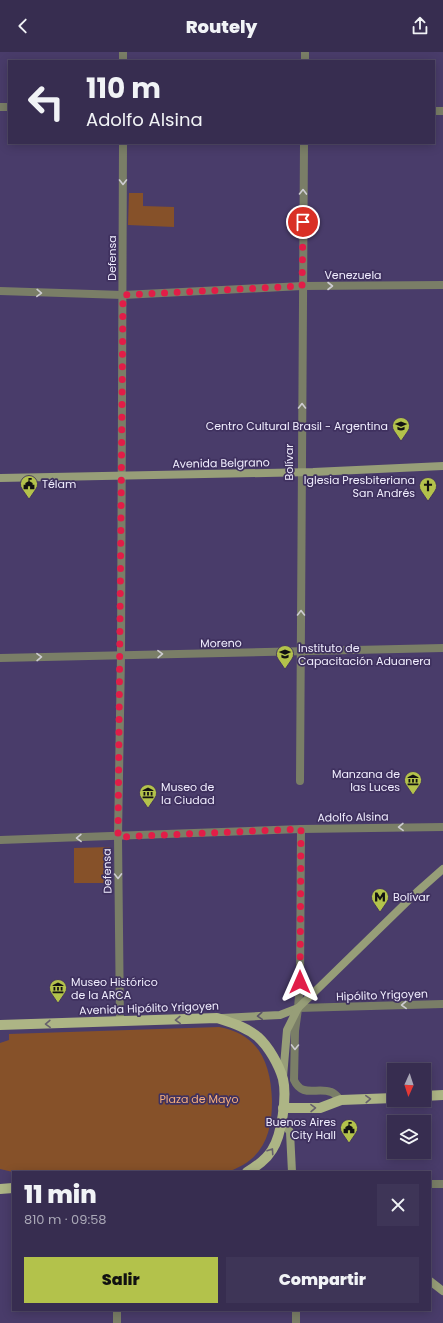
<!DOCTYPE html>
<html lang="es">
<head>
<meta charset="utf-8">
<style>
	:root { --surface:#372d50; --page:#3e3557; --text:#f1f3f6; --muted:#aaa8b7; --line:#514967; --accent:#b3c24b }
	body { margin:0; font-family:Poppins,sans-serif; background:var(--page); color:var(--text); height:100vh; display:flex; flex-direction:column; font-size:15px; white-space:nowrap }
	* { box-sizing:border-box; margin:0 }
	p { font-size:13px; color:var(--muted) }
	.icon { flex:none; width:22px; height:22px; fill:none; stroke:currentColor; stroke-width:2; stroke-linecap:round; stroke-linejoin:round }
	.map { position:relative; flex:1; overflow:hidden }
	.details { position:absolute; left:12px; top:1119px; width:419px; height:140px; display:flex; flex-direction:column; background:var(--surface); border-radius:0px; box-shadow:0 2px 10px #0003,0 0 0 1px var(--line) }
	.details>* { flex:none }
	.top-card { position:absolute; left:8px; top:8px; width:427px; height:84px; border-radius:0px; box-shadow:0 2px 10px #0003,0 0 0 1px var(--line); background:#372d50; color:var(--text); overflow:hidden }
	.needle { width:26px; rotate:183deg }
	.controls { position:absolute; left:387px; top:1011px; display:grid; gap:8px }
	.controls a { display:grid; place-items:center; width:44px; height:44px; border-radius:0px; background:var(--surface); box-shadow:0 2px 10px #0003,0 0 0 1px var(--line); font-size:20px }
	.pin { position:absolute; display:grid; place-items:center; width:34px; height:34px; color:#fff; margin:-17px; border:2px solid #fff; border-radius:50%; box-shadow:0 1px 4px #0007 }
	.me { position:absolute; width:44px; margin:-22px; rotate:0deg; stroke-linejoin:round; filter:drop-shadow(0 0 3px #0008) }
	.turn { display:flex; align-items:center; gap:14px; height:84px; padding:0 12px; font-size:18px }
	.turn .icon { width:52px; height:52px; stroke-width:2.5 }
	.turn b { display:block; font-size:28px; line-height:34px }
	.round { display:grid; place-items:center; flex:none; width:42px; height:42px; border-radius:0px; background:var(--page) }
	.summary { display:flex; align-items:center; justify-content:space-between; height:68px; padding:0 12px }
	h1 { font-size:24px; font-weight:800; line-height:30px }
	.button { display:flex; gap:8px; margin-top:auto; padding:8px 12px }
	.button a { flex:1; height:46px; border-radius:0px; background:var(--accent); color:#111; font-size:16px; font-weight:800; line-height:46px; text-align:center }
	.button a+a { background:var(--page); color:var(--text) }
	header { display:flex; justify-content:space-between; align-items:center; height:52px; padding:0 12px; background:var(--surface); font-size:18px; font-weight:800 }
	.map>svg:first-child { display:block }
	.green { fill:#865129 }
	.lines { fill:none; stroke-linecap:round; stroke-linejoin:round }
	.minor { stroke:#7a7e67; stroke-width:8 }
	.tertiary { stroke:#7a7e67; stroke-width:8 }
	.secondary { stroke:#979e78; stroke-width:8 }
	.primary { stroke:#adb585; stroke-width:10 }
	.oneway { stroke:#cdccd1 }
	.oneway2 { stroke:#595266 }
	.oneway3 { stroke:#665f6c }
	.route { stroke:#e11d48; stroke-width:7; stroke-dasharray:0 12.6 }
	.labels { text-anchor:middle; stroke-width:3.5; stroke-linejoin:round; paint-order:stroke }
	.street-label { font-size:11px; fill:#f0edfe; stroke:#3f315f }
	.poi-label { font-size:11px; fill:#f0edfe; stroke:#3f315f; text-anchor:start }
	.park-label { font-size:11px; fill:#f5af7d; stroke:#3f315f }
</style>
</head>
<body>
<header><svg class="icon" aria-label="back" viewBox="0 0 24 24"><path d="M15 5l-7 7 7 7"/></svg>Routely<svg class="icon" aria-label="share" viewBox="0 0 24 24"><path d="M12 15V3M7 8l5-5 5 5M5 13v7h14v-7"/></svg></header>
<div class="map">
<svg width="443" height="1271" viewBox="0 0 443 1271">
	<rect width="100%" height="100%" fill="#493c6a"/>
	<g class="green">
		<polygon points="129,141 143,141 143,154 174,155 174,175 128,173"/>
		<polygon points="110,795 110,831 74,831 74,796"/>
		<path d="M219,975C259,982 271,1011 272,1049C272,1083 263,1108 227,1120H13V1126V1120L0,1117V991L9,988V982Z"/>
	</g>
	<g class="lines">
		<g class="minor">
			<polyline points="123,9 123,0"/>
			<polyline points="305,9 305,0"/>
			<polyline points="0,55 9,55"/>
			<polyline points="434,59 443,59"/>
			<polyline points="0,239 123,243 302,234 443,233"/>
			<polyline points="0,606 443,596"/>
			<polyline points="300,729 304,91"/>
			<polyline points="301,777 300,930 298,956 443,952"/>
			<polyline points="0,788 301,777 443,775"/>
			<polyline points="120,970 118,785 121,603 123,91"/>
			<polyline points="430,1132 443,1132"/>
			<polyline points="296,1258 296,1271"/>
			<polyline points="117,1271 117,1258"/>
		</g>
		<path class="tertiary" d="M298,957L295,979L294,1028C302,1046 317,1035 331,1040C335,1041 338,1046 341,1048"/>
		<g class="secondary">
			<polyline points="0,426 313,420 443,414"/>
			<polyline points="222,966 280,963 298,956"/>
			<polyline points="283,1025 287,978 298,956 417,840 443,817"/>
			<polyline points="283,1069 290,1080 292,1120"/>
			<polyline points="430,1229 443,1239"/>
		</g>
		<g class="primary">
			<path d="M0,973L217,966C232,971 246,975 258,985C269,995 279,1013 283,1027C287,1044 282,1083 272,1098C266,1108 257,1114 247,1120"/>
			<polyline points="424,1044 443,1043"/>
			<polyline points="283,1056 320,1056 341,1048 394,1046"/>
			<polyline points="0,1137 13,1136"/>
		</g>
	</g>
	<defs><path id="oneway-chevron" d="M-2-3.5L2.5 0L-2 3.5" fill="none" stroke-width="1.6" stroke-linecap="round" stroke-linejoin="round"/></defs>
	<g class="oneway">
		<use href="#oneway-chevron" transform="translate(123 130) rotate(90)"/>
		<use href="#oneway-chevron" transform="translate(303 140) rotate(-89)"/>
		<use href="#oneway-chevron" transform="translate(330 234)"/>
		<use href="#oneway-chevron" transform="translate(39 241) rotate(2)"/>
		<use href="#oneway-chevron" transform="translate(302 354) rotate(-90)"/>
		<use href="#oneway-chevron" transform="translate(301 561) rotate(-90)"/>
		<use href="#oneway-chevron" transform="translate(160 602) rotate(-1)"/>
		<use href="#oneway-chevron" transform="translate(39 605) rotate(-1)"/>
		<use href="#oneway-chevron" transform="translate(401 775) rotate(179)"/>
		<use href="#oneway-chevron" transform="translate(79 786) rotate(179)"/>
		<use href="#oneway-chevron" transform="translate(118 824) rotate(89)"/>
		<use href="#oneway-chevron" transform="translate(404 953) rotate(178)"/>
		<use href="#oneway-chevron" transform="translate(295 995) rotate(91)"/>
	</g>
	<use class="oneway2" href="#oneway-chevron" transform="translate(260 964) rotate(176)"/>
	<g class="oneway3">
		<use href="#oneway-chevron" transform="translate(178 968) rotate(178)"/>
		<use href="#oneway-chevron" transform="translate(48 972) rotate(178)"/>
		<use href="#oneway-chevron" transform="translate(368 1047) rotate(-3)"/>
		<use href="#oneway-chevron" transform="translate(313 1056) rotate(-1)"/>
		<use href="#oneway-chevron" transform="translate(271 1099) rotate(-56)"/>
	</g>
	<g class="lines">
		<polyline class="route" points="300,930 301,777 118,785 123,243 302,234 303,170"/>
	</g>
	<defs>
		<symbol id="university-pin" viewBox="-11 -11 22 30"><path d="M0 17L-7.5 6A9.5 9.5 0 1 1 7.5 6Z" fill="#b3c24b" stroke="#3f315f"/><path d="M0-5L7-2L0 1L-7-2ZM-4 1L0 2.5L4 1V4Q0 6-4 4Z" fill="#111"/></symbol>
		<symbol id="civic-pin" viewBox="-11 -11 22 30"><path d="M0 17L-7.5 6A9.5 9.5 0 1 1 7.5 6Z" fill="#b3c24b" stroke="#3f315f"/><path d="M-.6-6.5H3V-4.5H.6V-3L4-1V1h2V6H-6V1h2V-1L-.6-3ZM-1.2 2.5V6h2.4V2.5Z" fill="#111"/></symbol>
		<symbol id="church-pin" viewBox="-11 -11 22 30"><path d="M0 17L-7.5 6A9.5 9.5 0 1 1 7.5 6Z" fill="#b3c24b" stroke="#3f315f"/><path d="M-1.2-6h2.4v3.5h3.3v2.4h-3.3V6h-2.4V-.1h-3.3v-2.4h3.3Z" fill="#111"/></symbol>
		<symbol id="museum-pin" viewBox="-11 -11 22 30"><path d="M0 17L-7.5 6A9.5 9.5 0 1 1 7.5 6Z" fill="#b3c24b" stroke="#3f315f"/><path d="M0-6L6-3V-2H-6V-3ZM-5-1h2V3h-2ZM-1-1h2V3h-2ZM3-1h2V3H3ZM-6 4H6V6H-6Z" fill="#111"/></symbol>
		<symbol id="metro-pin" viewBox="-11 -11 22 30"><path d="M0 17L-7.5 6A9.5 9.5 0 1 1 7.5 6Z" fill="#b3c24b" stroke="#3f315f"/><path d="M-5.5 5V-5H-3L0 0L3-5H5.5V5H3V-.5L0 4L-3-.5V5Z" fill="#111"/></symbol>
	</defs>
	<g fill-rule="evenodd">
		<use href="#university-pin" x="391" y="364" width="20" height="27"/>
		<use href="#civic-pin" x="19" y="422" width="20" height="27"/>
		<use href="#church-pin" x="418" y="424" width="20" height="27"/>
		<use href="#university-pin" x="275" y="592" width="20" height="27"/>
		<use href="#museum-pin" x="403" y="718" width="20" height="27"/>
		<use href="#museum-pin" x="138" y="731" width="20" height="27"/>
		<use href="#metro-pin" x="370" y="835" width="20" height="27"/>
		<use href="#museum-pin" x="48" y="926" width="20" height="27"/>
		<use href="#civic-pin" x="339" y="1066" width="20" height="27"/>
	</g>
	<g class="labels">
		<g class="street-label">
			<text transform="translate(112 206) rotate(-90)" y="4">Defensa</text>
			<text x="353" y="227">Venezuela</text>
			<text transform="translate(289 410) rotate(-90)" y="4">Bolívar</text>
			<text transform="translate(221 411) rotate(-1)" y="4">Avenida Belgrano</text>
			<text transform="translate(221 591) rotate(-1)" y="4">Moreno</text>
			<text transform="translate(353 765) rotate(-1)" y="4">Adolfo Alsina</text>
			<text transform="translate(107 819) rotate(-91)" y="4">Defensa</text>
			<text transform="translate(382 943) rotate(-2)" y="4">Hipólito Yrigoyen</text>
			<text transform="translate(149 956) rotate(-2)" y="4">Avenida Hipólito Yrigoyen</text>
		</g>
		<g class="poi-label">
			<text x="388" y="378" text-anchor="end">Centro Cultural Brasil - Argentina</text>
			<text x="415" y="432" text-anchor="end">Iglesia Presbiteriana<tspan x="415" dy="13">San Andrés</tspan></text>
			<text x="42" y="436">Télam</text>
			<text x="298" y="600">Instituto de<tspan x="298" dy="13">Capacitación Aduanera</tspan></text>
			<text x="400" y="726" text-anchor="end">Manzana de<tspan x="400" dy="13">las Luces</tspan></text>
			<text x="161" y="739">Museo de<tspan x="161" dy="13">la Ciudad</tspan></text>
			<text x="393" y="849">Bolívar</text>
			<text x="71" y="934">Museo Histórico<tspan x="71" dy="13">de la ARCA</tspan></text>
			<text x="336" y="1074" text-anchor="end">Buenos Aires<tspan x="336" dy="13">City Hall</tspan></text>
		</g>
		<g class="park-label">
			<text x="199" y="1051">Plaza de Mayo</text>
		</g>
	</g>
</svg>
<div class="controls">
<a><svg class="needle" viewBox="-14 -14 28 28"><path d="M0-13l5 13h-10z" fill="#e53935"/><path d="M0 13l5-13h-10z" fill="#aaa8b7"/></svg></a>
<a><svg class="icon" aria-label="layers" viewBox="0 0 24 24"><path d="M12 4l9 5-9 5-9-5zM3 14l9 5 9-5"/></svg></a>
</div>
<div class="pin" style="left:303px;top:170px;background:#d93025"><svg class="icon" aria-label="arrive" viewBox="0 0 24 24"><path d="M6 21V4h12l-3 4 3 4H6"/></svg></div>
<svg class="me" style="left:300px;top:930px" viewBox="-20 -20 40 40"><path d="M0-17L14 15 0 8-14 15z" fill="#e11d48" stroke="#fff" stroke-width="4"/></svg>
<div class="top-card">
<div class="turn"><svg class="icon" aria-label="left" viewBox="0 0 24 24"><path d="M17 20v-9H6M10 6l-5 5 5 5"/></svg><div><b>110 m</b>Adolfo Alsina</div></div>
</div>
<section class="details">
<div class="summary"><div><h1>11 min</h1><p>810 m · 09:58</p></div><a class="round"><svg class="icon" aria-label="close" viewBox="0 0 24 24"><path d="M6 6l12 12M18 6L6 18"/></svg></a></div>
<div class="button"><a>Salir</a><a>Compartir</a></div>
</section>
</div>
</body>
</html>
